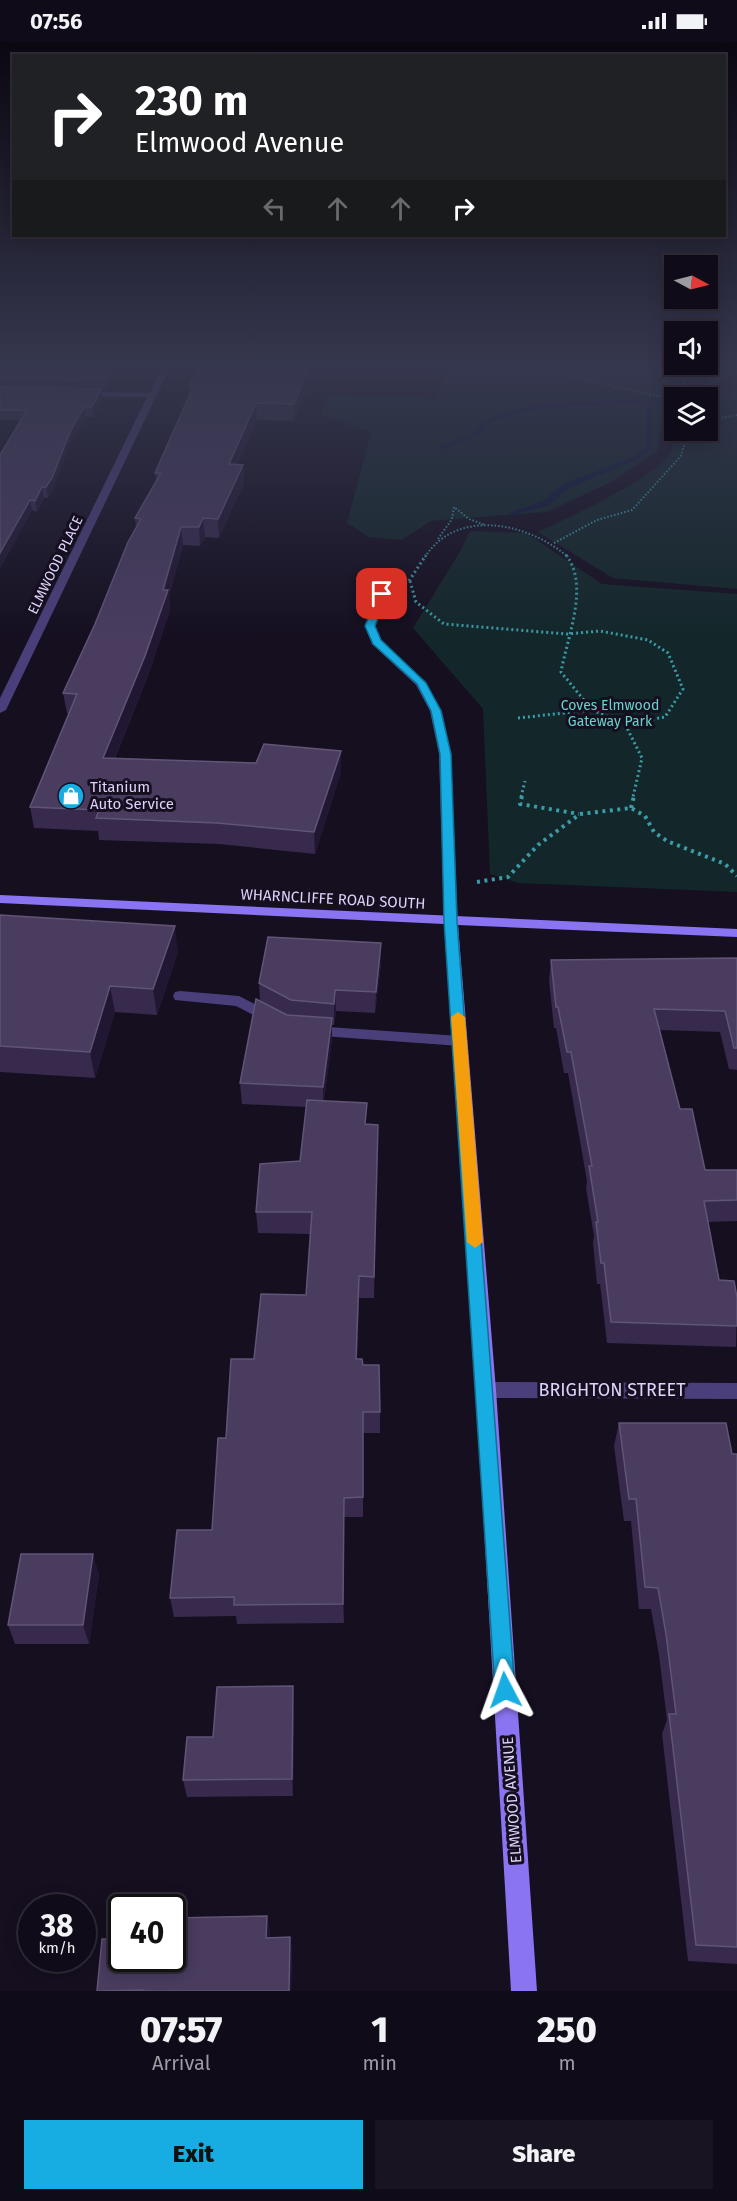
<!DOCTYPE html>
<html lang="en">
<head>
<meta charset="utf-8">
<style>
	:root { --surface:#100b18; --page:#191421; --text:#f1f3f6; --muted:#9c9ba2; --line:#302b37; --accent:#17ade3 }
	body { margin:0; font-family:"Fira Sans",sans-serif; background:var(--page); color:var(--text); height:100vh; display:flex; flex-direction:column; font-size:22px; white-space:nowrap }
	* { box-sizing:border-box; margin:0 }
	p { font-size:20px; color:var(--muted) }
	.icon { flex:none; width:33px; height:33px; fill:none; stroke:currentColor; stroke-width:2; stroke-linecap:round; stroke-linejoin:round }
	.map { position:relative; height:1949px; overflow:hidden }
	.sheet { display:flex; flex-direction:column; background:var(--surface); flex:1 }
	.sheet>* { flex:none }
	.hud { position:absolute; left:12px; top:12px; width:714px; height:183px; border-radius:0px; box-shadow:0 3px 15px #0003,0 0 0 2px var(--line); background:#202124; color:#fff; overflow:hidden }
	.needle { width:39px; rotate:97deg }
	.tools { position:absolute; left:664px; top:213px; display:grid; gap:12px }
	.tools a { display:grid; place-items:center; width:54px; height:54px; border-radius:0px; background:var(--surface); box-shadow:0 3px 15px #0003,0 0 0 2px var(--line); font-size:30px }
	.speed { position:absolute; left:18px; top:1852px; display:flex; gap:12px; font-size:30px; font-weight:700; text-align:center }
	.speed>* { display:grid; place-content:center; width:78px; height:78px; border-radius:50%; background:var(--surface); box-shadow:0 3px 15px #0003,0 0 0 2px var(--line); line-height:1 }
	.speed small { font-size:15px; font-weight:400 }
	.speed .limit { border:3px solid #111; border-radius:9px; background:#fff; color:#111 }
	.pin { position:absolute; display:grid; place-items:center; width:51px; height:51px; color:#fff; margin:-26px; border-radius:12px; box-shadow:0 3px 9px #0006 }
	.me { position:absolute; width:66px; margin:-33px; rotate:356deg; stroke-linejoin:round; filter:drop-shadow(0 0 4px #0008) }
	.turn { display:flex; align-items:center; gap:21px; height:126px; padding:0 24px; font-size:27px }
	.turn .icon { width:78px; height:78px; stroke-width:2.5 }
	.turn b { display:block; font-size:42px; line-height:51px }
	.lanes { display:flex; align-items:center; height:57px; padding:0 24px; background:#0003; justify-content:center; gap:30px; direction:ltr }
	.lanes .off { opacity:.35 }
	.eta { display:flex; justify-content:space-evenly; align-items:center; height:102px; text-align:center }
	.eta b { font-size:36px; font-weight:800; line-height:42px }
	.action { display:flex; gap:12px; margin-top:auto; padding:12px 24px }
	.action a { flex:1; height:69px; border-radius:0px; background:var(--accent); color:#111; font-size:24px; font-weight:800; line-height:69px; text-align:center }
	.action a+a { background:var(--page); color:var(--text) }
	.status { display:flex; justify-content:space-between; align-items:center; height:42px; padding:0 30px; background:var(--surface); direction:ltr }
	.status svg { height:16px; fill:currentColor }
	.map>svg:first-child { display:block }
	.green { fill:#13272a }
	.lines { fill:none; stroke-linecap:round; stroke-linejoin:round }
	.stream { fill:#0e173a; fill-rule:evenodd }
	.path-far2 { stroke:#3a9ca7; stroke-width:2; stroke-dasharray:1.5 2; stroke-linecap:butt }
	.path-far1 { stroke:#3a9ca7; stroke-width:3; stroke-dasharray:2 3; stroke-linecap:butt }
	.path { stroke:#3a9ca7; stroke-width:4; stroke-dasharray:3 4.5; stroke-linecap:butt }
	.lane { fill:#4b3f7b; fill-rule:evenodd }
	.street { fill:#4b3f7b; fill-rule:evenodd }
	.secondary { fill:#8b74f1; fill-rule:evenodd }
	.wall { fill:#372a4c }
	.shaded-wall { fill:#221733 }
	.building { fill:#493c5f; stroke:#605477; stroke-width:1.5 }
	.route { fill:#17ade3; stroke:#0f7094; stroke-width:1.5 }
	.slow { fill:#f59e0b }
	.labels { text-anchor:middle; stroke-width:6; stroke-linejoin:round; paint-order:stroke }
	.far-street-label { font-size:14px; fill:#ded3fb; stroke:#150f20 }
	.far-park-label { font-size:14px; fill:#67d3c9; stroke:#150f20 }
	.poi-label { font-size:15px; fill:#ded3fb; stroke:#150f20; text-anchor:start }
	.street-label { font-size:15px; fill:#ded3fb; stroke:#150f20 }
	.near-street-label { font-size:18px; fill:#ded3fb; stroke:#150f20 }
</style>
</head>
<body>
<div class="status"><b>07:56</b><svg viewBox="0 0 49 12"><path d="M0 12V9h3v3zM5 12V6h3v6zM10 12V3h3v9zM15 12V0h3v12zM26 1h20v11H26zM47 4h2v5h-2z"/></svg></div>
<div class="map">
<svg width="737" height="1949" viewBox="0 0 737 1949">
	<rect width="100%" height="100%" fill="#150f20"/>
	<g class="green">
		<polygon points="447,325 645,325 663,345 663,375 657,409 613,439 547,470 431,479 402,498 369,495 347,481 371,390 322,373 327,353 437,356"/>
		<path d="M737,348V547L613,536L538,490C565,477 657,436 670,411C673,405 674,396 676,389L708,388V361L722,352Z"/>
		<polygon points="470,489 526,491 602,542 737,552 737,850 518,841 490,832 483,667 413,586 461,508"/>
	</g>
	<g class="lines">
		<polygon class="stream" points="670,325 676,325 672,357 653,361 651,406 640,416 569,446 549,463 513,473 509,471 543,459 563,442 636,414 646,404 646,361 545,366 507,374 486,383 479,393 442,407 437,406 475,391 482,381 505,370 545,362 666,355"/>
		<g class="path-far2">
			<polyline points="530,325 675,358"/>
			<polyline points="678,328 691,355"/>
			<polyline points="690,356 716,338 737,330"/>
			<polyline points="708,378 737,373"/>
			<polyline points="438,497 452,477 454,465 469,477 485,483"/>
			<polyline points="554,501 597,478 632,468 681,414 688,388"/>
			<path d="M425,515C457,465 529,481 568,515"/>
		</g>
		<g class="path-far1">
			<path d="M566,513C590,543 567,596 561,630L592,668L625,682"/>
			<polyline points="409,539 426,513"/>
			<polyline points="410,539 416,560 444,582 567,592 600,589 648,598 668,611 683,647 665,675 625,682 642,716 633,755"/>
			<polyline points="518,676 592,668"/>
			<polyline points="521,755 525,739"/>
		</g>
		<g class="path">
			<polyline points="522,754 520,762 579,772"/>
			<polyline points="631,766 634,754"/>
			<polyline points="477,840 508,835 538,803 580,772 631,766 645,774 654,790 667,799 725,822 737,834"/>
		</g>
		<g class="lane">
			<polygon points="180,949 239,954 276,973 279,977 271,982 236,964 175,958 173,954 175,950"/>
			<polygon points="313,984 460,994 468,999 460,1004 308,993 305,989 308,985"/>
		</g>
		<g class="street">
			<polygon points="162,325 170,325 6,668 0,671 0,656 147,355 81,354 77,352 81,350 150,351"/>
			<polygon points="382,549 387,552 375,584 381,599 425,639 442,669 451,712 458,879 451,883 444,879 439,712 430,669 416,643 372,602 365,584 377,552"/>
			<polygon points="486,1340 737,1341 737,1357 486,1356 479,1354 476,1348 479,1342"/>
		</g>
		<polygon class="secondary" points="0,853 737,887 737,895 458,883 496,1348 537,1949 511,1949 476,1348 444,882 0,861"/>
	</g>
	<g class="wall">
		<polygon points="0,325 118,325 107,348 101,348 102,356 93,375 85,375 71,400 53,446 48,456 44,456 37,470 32,468 0,526 21,378 0,378"/>
		<polygon points="199,325 315,325 294,379 257,378 237,423 243,423 244,441 219,496 205,495 200,504 183,503 169,554 170,568 148,634 115,716 256,721 341,709 341,730 315,812 219,802 99,798 98,789 34,786 30,765 69,672 67,671 63,651 95,582 136,486 135,476 156,439 155,431 190,352 189,345"/>
		<polygon points="0,873 178,910 157,973 115,970 95,1036 0,1030"/>
		<polygon points="737,916 737,1028 729,1027 720,990 660,988 680,1067 705,1128 737,1128 737,1179 708,1180 719,1238 737,1255 736,1305 607,1301 600,1242 597,1242 593,1201 594,1194 586,1146 587,1139 568,1031 564,1031 556,986 554,986 549,939 551,918"/>
		<polygon points="381,922 375,971 336,969 334,983 332,983 332,997 324,1059 367,1083 378,1083 374,1256 359,1256 357,1317 363,1323 380,1370 380,1391 363,1391 363,1475 344,1475 344,1581 237,1582 236,1574 174,1575 170,1556 212,1488 226,1396 254,1317 306,1253 310,1192 258,1191 256,1170 300,1119 306,1065 242,1062 240,1041 260,959 259,941"/>
		<polygon points="619,1381 732,1412 737,1412 737,1922 688,1919 662,1692 667,1678 659,1613 651,1567 639,1567 631,1479 624,1479 614,1404"/>
		<polygon points="99,1532 89,1602 15,1602 8,1583"/>
		<polygon points="294,1662 293,1754 187,1755 183,1738 213,1695"/>
		<polygon points="270,1889 269,1895 290,1895 292,1909 291,1949 97,1949 122,1917"/>
	</g>
	<g class="shaded-wall">
		<polygon points="112,325 118,325 107,348 105,338"/>
		<polygon points="308,325 315,325 294,379 294,362"/>
		<polygon points="101,347 102,356 93,375 92,365"/>
		<polygon points="256,361 257,378 230,440 229,422"/>
		<polygon points="84,365 85,375 71,400 53,446 48,456 46,445 70,390"/>
		<polygon points="243,423 244,441 219,496 218,477"/>
		<polygon points="42,445 44,456 37,470 35,459"/>
		<polygon points="30,458 32,468 0,526 0,511"/>
		<polygon points="203,476 205,495 200,504 199,485"/>
		<polygon points="181,485 183,503 169,554 170,568 148,634 106,737 103,716 163,548"/>
		<polygon points="341,709 341,730 315,812 314,790"/>
		<polygon points="175,884 178,910 157,973 153,947"/>
		<polygon points="381,901 381,922 375,971 376,950"/>
		<polygon points="110,944 115,970 95,1036 90,1010"/>
		<polygon points="335,948 336,969 334,983 334,962"/>
		<polygon points="332,976 332,997 323,1066 323,1045"/>
		<polygon points="359,1234 359,1256 356,1338 356,1317"/>
		<polygon points="344,1456 344,1581 343,1562"/>
		<polygon points="93,1512 99,1532 89,1602 83,1583"/>
		<polygon points="293,1644 294,1662 293,1754 292,1737"/>
		<polygon points="267,1874 270,1889 269,1910 266,1896"/>
		<polygon points="290,1895 292,1909 291,1949 289,1949"/>
	</g>
	<g class="building">
		<polygon points="0,325 112,325 105,338 0,337"/>
		<polygon points="199,325 308,325 294,362 256,361 229,422 243,423 218,477 203,476 199,485 181,485 163,548 168,548 145,614 103,716 256,721 264,702 341,709 314,790 217,781 96,776 99,768 30,765 77,652 63,651 95,582 128,500 141,477 135,476 161,431 155,431 193,345 189,345"/>
		<polygon points="0,345 101,347 92,365 84,365 70,390 52,436 46,445 42,445 35,459 30,458 0,511 0,413 27,368 0,368"/>
		<polygon points="0,873 175,884 153,947 110,944 90,1010 0,1004"/>
		<polygon points="268,895 381,901 376,950 335,948 334,962 291,958 259,941"/>
		<polygon points="737,916 737,1006 734,1006 725,969 654,967 680,1067 692,1067 705,1128 737,1128 737,1158 704,1159 719,1238 734,1239 737,1255 737,1284 611,1280 604,1221 601,1221 596,1180 598,1180 589,1124 592,1124 571,1010 567,1010 558,965 556,965 551,918"/>
		<polygon points="256,957 287,973 332,976 323,1045 240,1041"/>
		<polygon points="307,1058 367,1061 365,1082 378,1083 374,1235 359,1234 356,1317 362,1317 363,1323 379,1323 380,1370 363,1370 363,1455 344,1456 343,1562 234,1563 234,1555 170,1556 177,1488 212,1488 218,1396 226,1396 231,1317 254,1317 261,1252 306,1253 312,1170 256,1170 260,1122 300,1119"/>
		<polygon points="619,1381 726,1381 732,1412 737,1412 737,1905 696,1903 669,1672 676,1672 666,1592 658,1546 645,1545 636,1457 629,1457"/>
		<polygon points="21,1512 93,1512 83,1583 8,1583"/>
		<polygon points="293,1644 292,1737 183,1738 187,1695 213,1695 217,1645"/>
		<polygon points="267,1874 266,1896 290,1895 289,1949 142,1949 143,1948 97,1949 102,1897 122,1897 122,1917 172,1917 172,1876"/>
	</g>
	<linearGradient id="sky" x2="0" y2="1"><stop stop-color="#0c0812"/><stop offset="0.54" stop-color="#35374e"/><stop offset="1" stop-color="#35374e" stop-opacity="0"/></linearGradient>
	<rect width="737" height="598" fill="url(#sky)"/>
	<polygon class="route" points="382,549 387,552 375,584 381,598 426,641 441,669 451,712 457,879 515,1648 512,1656 505,1659 498,1656 495,1648 444,879 440,712 431,669 417,642 373,602 365,584 378,552"/>
	<polygon class="slow" points="458,970 465,975 483,1200 475,1206 467,1200 451,975"/>
	<defs>
		<symbol id="shop-disc" viewBox="-11 -11 22 22"><circle r="9.5" fill="#17ade3" stroke="#150f20"/><path d="M-5-2.5h2.3a2.7 3.5 0 0 1 5.4 0H5L5.5 6h-11ZM-1.5-2.5h3a1.5 2.3 0 0 0-3 0Z" fill="#fff"/></symbol>
	</defs>
	<g fill-rule="evenodd">
		<use href="#shop-disc" x="56" y="739" width="30" height="30"/>
	</g>
	<g class="labels">
		<g class="far-street-label">
			<text transform="translate(55 523) rotate(-64)" y="5">ELMWOOD PLACE</text>
		</g>
		<g class="far-park-label">
			<text x="610" y="668">Coves Elmwood<tspan x="610" dy="16">Gateway Park</tspan></text>
		</g>
		<g class="poi-label">
			<text x="90" y="750">Titanium<tspan x="90" dy="17">Auto Service</tspan></text>
		</g>
		<g class="street-label">
			<text transform="translate(333 857) rotate(3)" y="5">WHARNCLIFFE ROAD SOUTH</text>
			<text transform="translate(512 1758) rotate(-94)" y="5">ELMWOOD AVENUE</text>
		</g>
		<g class="near-street-label">
			<text x="612" y="1354">BRIGHTON STREET</text>
		</g>
	</g>
</svg>
<div class="tools">
<a><svg class="needle" viewBox="-14 -14 28 28"><path d="M0-13l5 13h-10z" fill="#e53935"/><path d="M0 13l5-13h-10z" fill="#9c9ba2"/></svg></a>
<a><svg class="icon" aria-label="sound" viewBox="0 0 24 24"><path d="M4 9h4l5-4v14l-5-4H4zM17 9q2 3 0 6"/></svg></a>
<a><svg class="icon" aria-label="layers" viewBox="0 0 24 24"><path d="M12 4l9 5-9 5-9-5zM3 14l9 5 9-5"/></svg></a>
</div>
<div class="speed"><div>38<small>km/h</small></div><div class="limit">40</div></div>
<div class="pin" style="left:382px;top:552px;background:#d93025"><svg class="icon" aria-label="arrive" viewBox="0 0 24 24"><path d="M6 21V4h12l-3 4 3 4H6"/></svg></div>
<svg class="me" style="left:505px;top:1648px" viewBox="-20 -20 40 40"><path d="M0-17L14 15 0 8-14 15z" fill="#17ade3" stroke="#fff" stroke-width="4"/></svg>
<div class="hud">
<div class="turn"><svg class="icon" aria-label="right" viewBox="0 0 24 24"><path d="M7 20v-9h11M14 6l5 5-5 5"/></svg><div><b>230 m</b>Elmwood Avenue</div></div>
<div class="lanes"><svg class="icon off" aria-label="left" viewBox="0 0 24 24"><path d="M17 20v-9H6M10 6l-5 5 5 5"/></svg><svg class="icon off" aria-label="ahead" viewBox="0 0 24 24"><path d="M12 20V5M6 11l6-6 6 6"/></svg><svg class="icon off" aria-label="ahead" viewBox="0 0 24 24"><path d="M12 20V5M6 11l6-6 6 6"/></svg><svg class="icon" aria-label="right" viewBox="0 0 24 24"><path d="M7 20v-9h11M14 6l5 5-5 5"/></svg></div>
</div>
</div>
<section class="sheet">
<div class="eta">
<div><b>07:57</b><p>Arrival</p></div>
<div><b>1</b><p>min</p></div>
<div><b>250</b><p>m</p></div>
</div>
<div class="action"><a>Exit</a><a>Share</a></div>
</section>
</body>
</html>
